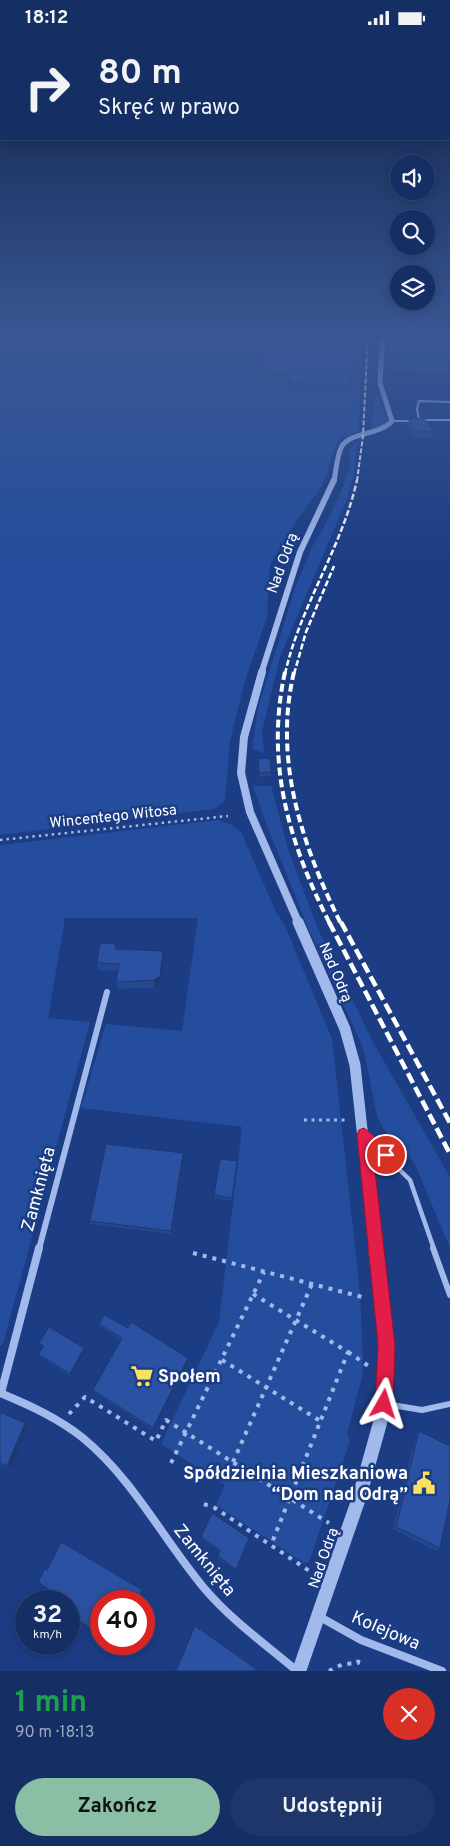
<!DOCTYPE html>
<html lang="pl">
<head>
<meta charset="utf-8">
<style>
	:root { --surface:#152e63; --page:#1e3669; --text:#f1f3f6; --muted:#9da8be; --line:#344a78; --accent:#8abfa5 }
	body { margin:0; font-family:Overpass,sans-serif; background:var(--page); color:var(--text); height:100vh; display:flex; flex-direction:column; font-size:19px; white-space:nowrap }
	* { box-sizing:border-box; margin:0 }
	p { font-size:16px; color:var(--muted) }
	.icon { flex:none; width:28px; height:28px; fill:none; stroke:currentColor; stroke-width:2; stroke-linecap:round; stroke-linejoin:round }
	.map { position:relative; height:1636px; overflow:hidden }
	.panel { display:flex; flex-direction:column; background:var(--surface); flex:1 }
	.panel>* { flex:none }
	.banner { position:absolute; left:0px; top:0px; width:450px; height:105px; box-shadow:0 2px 12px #0003,0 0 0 1px var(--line); background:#152e63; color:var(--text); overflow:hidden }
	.tools { position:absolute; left:390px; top:120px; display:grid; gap:10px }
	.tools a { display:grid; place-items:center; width:45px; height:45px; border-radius:50%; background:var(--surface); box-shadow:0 2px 12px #0003,0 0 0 1px var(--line); font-size:25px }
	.speed { position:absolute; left:15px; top:1555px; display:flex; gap:10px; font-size:25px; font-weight:700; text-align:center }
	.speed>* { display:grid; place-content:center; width:65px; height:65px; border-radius:50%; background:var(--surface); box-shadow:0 2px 12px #0003,0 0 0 1px var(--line); line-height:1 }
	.speed small { font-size:12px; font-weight:400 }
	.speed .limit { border:8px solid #d22; background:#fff; color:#111 }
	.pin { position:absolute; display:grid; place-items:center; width:42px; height:42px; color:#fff; margin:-21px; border:2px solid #fff; border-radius:50%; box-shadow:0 1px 5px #0007 }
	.me { position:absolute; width:55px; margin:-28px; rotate:6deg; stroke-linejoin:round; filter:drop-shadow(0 0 4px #0008) }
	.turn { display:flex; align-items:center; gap:18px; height:105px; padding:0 15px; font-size:22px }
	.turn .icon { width:65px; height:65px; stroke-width:2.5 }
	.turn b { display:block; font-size:35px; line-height:42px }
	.round { display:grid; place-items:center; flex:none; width:52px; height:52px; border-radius:26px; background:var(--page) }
	.summary { display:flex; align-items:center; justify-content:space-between; height:85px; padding:0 15px }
	h1 { font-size:30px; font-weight:700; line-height:38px; color:#1e9e55 }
	.primary-button { display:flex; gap:10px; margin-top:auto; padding:10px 15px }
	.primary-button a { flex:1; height:58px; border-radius:30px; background:var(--accent); color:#111; font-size:20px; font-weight:700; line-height:58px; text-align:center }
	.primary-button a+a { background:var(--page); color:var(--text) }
	.status { display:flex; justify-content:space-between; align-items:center; height:35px; padding:0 25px; background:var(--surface); direction:ltr }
	.status svg { height:14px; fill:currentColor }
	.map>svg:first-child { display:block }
	.green { fill:#254d9d }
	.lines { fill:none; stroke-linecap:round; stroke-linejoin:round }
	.path-far2 { stroke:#a2baeb; stroke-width:2.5; stroke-dasharray:2.5 4; stroke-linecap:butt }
	.path-far1 { stroke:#a2baeb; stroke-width:3; stroke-dasharray:3 4.5; stroke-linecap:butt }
	.path { stroke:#a2baeb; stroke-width:4; stroke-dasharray:4 6; stroke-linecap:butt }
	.service-far2 { stroke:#a2baeb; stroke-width:2 }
	.service-far1 { stroke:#a2baeb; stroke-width:4.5 }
	.service { stroke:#a2baeb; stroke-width:6 }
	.minor-far1 { stroke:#a2baeb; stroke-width:6 }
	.minor { stroke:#a2baeb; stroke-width:8 }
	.tertiary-far4 { stroke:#a2baeb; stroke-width:5 }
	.tertiary-far3 { stroke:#a2baeb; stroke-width:6 }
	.tertiary-far2 { stroke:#a2baeb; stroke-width:8 }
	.tertiary-far1 { stroke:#a2baeb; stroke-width:11 }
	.tertiary { stroke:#a2baeb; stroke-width:14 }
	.rail-far3 { stroke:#fff; stroke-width:2; stroke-dasharray:5 2; stroke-linecap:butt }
	.rail-far2 { stroke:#fff; stroke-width:2.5; stroke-dasharray:6 2.5; stroke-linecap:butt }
	.rail-far1 { stroke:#fff; stroke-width:4; stroke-dasharray:8 4; stroke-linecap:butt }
	.rail { stroke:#fff; stroke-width:4.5; stroke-dasharray:11 4.5; stroke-linecap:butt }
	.wall { fill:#25478b }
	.shaded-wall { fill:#1e3971 }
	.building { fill:#2b52a2; stroke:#1e3971 }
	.route { fill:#e11d48; stroke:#92132f }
	.labels { text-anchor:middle; stroke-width:5; stroke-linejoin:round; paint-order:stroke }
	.street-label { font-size:15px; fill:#fff; stroke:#1c3d84 }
	.near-street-label { font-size:18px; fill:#fff; stroke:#1c3d84 }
	.near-poi-label { font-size:18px; font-weight:bold; fill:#fff; stroke:#1c3d84; text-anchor:start }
</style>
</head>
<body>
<div class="status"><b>18:12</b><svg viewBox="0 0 49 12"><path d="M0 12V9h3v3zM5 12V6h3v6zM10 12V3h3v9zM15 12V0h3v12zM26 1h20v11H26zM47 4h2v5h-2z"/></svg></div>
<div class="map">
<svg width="450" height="1636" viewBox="0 0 450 1636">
	<rect width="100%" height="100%" fill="#1c3d84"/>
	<g class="green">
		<polygon points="0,298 279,298 288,301 363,308 360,333 359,396 338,405 322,451 295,488 270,530 267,582 245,646 230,706 225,766 214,774 0,800"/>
		<polygon points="390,298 450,298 450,338 389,335"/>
		<polygon points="374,361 378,361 387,386 383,390 372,394"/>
		<polygon points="357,407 354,439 346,466 280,622 262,696 264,718 252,714 258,673 295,553 313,510 322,496 342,455 350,431 350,413"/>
		<polygon points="253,751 271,751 289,817 318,894 373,1007 450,1142 450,1213 414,1127 387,1100 377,1081 363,1012 309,895 264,783"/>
		<polygon points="218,785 232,790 241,797 276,877 285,891 332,1004 360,1257 363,1330 362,1342 347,1399 350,1406 309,1527 304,1528 216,1470 225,1450 161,1409 219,1287 242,1092 81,1073 106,989 182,996 198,883 65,883 48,983 90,987 3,1309 0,1311 0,810"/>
	</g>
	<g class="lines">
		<polyline class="path-far2" points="0,805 228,781"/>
		<polyline class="path-far1" points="304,1085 348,1085"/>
		<g class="path">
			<polyline points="193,1218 366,1263"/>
			<polyline points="253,1259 348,1317 271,1510"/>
			<polyline points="348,1317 370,1332"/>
			<polyline points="222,1325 322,1387"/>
			<polyline points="69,1379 85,1362 156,1406 166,1385 329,1488"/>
			<polyline points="233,1427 312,1249"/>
			<polyline points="171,1428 264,1237"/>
			<polyline points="204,1469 215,1473 311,1537"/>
			<polyline points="329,1636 343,1629 358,1628 359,1622"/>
		</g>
		<g class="service-far2">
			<polyline points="319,298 338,303"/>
			<polyline points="353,298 353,306 365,307"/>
			<polyline points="375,307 382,308"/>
			<polyline points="419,385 417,374 419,366 450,367"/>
			<polyline points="422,385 450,385"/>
			<polyline points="392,386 412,386"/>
		</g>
		<polyline class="service-far1" points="365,1101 410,1145 434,1214"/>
		<g class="service">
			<polyline points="433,1213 450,1260"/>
			<polyline points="386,1369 422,1375 450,1369"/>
		</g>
		<polyline class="minor-far1" points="39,1214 107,957"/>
		<g class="minor">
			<path d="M0,1358C29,1370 58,1383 83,1403C133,1444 163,1504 204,1553C231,1585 265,1609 297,1636"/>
			<polyline points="1,1358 39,1213"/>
			<polyline points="320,1582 361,1605 442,1636"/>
		</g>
		<path class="tertiary-far4" d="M334,446C336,436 337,419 342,411C351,397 380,400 392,386L380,348L383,298"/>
		<polyline class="tertiary-far3" points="261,639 300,517 334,445"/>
		<polyline class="tertiary-far2" points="262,637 244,702 241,738 250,777 299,889"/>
		<polyline class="tertiary-far1" points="298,887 345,994 355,1030 375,1214"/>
		<polyline class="tertiary" points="299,1636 359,1463 380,1388 386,1336 386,1310 375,1213"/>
		<polyline class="rail-far3" points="357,446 363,401 368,298"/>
		<g class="rail-far2">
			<path d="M285,639C300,571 342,513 357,445"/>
			<polyline points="294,639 306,597 334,531"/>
		</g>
		<g class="rail-far1">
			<path d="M285,637C265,728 289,808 330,889"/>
			<path d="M294,637C273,725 302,810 341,889"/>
		</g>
		<g class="rail">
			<polyline points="329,887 450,1119"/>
			<polyline points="341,887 450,1088"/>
		</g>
	</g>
	<g class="wall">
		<polygon points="310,302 360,302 355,349 348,349 347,358 288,355 288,346 271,345 272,341 258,341 256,333 257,326 317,315 309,308"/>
		<polygon points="409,384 433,396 432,403 417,404 408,391"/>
		<polygon points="258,724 271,737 271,741 259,742"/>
		<polygon points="116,909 117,914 164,923 161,948 154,953 117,954 116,947 118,936 98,935 97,928"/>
		<polygon points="183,1118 184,1122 171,1199 90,1189 90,1186"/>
		<polygon points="237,1129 232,1166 214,1163 214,1160"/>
		<polygon points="99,1289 128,1293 189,1325 153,1395 94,1357 93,1355 121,1305 100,1292"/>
		<polygon points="39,1308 85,1316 71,1342 40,1322 38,1319 43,1312"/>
		<polygon points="0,1377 28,1392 11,1434 0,1430"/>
		<polygon points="419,1396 440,1513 436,1516 393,1494 416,1400"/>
		<polygon points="201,1502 249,1503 236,1535 218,1523 220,1517 202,1504"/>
	</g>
	<g class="shaded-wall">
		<polygon points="163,916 164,923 161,948 154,953 154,945"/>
		<polygon points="183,1118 184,1122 171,1199 171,1196"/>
		<polygon points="84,1313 85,1316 71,1342 70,1339"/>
		<polygon points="188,1323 189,1325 153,1395 153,1393"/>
		<polygon points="25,1388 28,1392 11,1434 7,1431"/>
		<polygon points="142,1555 143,1556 139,1566 137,1566"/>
	</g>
	<g class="building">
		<polygon points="344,300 360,302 356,342 349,342 348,351 288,348 290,339 272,338 273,334 258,333 257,326 260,312 326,315 310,302 344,303"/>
		<polygon points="424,383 433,396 418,397 409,384"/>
		<polygon points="270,723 271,737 259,738 258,724"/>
		<polygon points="100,908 116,909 115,914 163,916 160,941 154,945 116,947 119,929 97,928"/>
		<polygon points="106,1109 183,1118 171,1196 90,1186"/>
		<polygon points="220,1124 237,1126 232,1163 214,1160"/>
		<polygon points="104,1280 128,1293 131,1287 188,1323 153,1393 93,1355 122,1303 99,1289"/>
		<polygon points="49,1292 84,1313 70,1339 38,1319 44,1311 39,1308"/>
		<polygon points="0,1377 25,1388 7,1431 0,1428"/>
		<polygon points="419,1396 450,1411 450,1465 440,1513 396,1492"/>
		<polygon points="212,1478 249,1503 236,1534 218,1521 220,1515 201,1502"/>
		<polygon points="61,1507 142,1555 137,1566 101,1566 101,1600 69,1579 72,1571 69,1568 69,1566 66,1566 38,1547 45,1534 47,1536"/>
		<polygon points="195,1591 255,1633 256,1636 176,1636"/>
	</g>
	<linearGradient id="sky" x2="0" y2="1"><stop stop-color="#0f2249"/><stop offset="0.57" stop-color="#3a5794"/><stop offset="1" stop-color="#3a5794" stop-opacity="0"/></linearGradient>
	<rect width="450" height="527" fill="url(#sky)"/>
	<polygon class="route" points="364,1093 391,1115 394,1120 391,1125 386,1127 373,1118 395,1310 393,1369 390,1375 384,1378 378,1375 375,1369 378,1310 357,1100 359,1095"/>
	<defs>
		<symbol id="supermarket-bare" viewBox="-9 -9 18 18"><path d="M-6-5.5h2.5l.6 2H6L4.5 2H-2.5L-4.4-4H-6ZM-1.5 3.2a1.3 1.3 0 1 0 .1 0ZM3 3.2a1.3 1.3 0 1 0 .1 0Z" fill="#fbe160" stroke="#1c3d84" stroke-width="2.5" paint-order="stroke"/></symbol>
		<symbol id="civic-bare" viewBox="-9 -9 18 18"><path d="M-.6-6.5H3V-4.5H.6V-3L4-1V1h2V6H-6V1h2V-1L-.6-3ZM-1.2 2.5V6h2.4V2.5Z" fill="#fbe160" stroke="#1c3d84" stroke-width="2.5" paint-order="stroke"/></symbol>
	</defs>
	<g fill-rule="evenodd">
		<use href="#supermarket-bare" x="126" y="1325" width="32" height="32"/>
		<use href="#civic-bare" x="408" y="1432" width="32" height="32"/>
	</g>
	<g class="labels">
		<g class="street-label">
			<text transform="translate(282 528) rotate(-70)" y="5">Nad Odrą</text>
			<text transform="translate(113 781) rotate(-6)" y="5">Wincentego Witosa</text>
			<text transform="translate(336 937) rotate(67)" y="5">Nad Odrą</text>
			<text transform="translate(323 1523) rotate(-71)" y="5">Nad Odrą</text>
		</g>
		<g class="near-street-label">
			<text transform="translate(38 1154) rotate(-75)" y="6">Zamknięta</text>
			<text transform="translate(205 1525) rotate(51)" y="6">Zamknięta</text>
			<text transform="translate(386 1595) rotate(23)" y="6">Kolejowa</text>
		</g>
		<g class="near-poi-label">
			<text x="158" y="1347">Społem</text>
			<text x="408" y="1444" text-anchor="end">Spółdzielnia Mieszkaniowa<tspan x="408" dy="21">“Dom nad Odrą”</tspan></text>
		</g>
	</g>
</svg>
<div class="tools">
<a><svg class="icon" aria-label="sound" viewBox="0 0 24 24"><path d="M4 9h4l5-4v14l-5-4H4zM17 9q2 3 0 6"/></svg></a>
<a><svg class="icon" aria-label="search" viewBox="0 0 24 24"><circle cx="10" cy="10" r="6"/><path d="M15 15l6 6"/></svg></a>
<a><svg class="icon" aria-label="layers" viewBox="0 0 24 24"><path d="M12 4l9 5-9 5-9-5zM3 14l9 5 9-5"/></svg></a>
</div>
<div class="speed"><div>32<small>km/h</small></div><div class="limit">40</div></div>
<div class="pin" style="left:386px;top:1120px;background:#d93025"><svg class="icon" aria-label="arrive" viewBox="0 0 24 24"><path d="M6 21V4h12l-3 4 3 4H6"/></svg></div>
<svg class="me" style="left:384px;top:1369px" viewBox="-20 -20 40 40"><path d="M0-17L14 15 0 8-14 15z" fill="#e11d48" stroke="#fff" stroke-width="4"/></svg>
<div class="banner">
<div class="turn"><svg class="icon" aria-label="right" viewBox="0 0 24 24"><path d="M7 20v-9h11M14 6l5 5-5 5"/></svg><div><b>80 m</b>Skręć w prawo</div></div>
</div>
</div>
<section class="panel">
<div class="summary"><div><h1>1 min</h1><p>90 m · 18:13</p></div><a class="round" style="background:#d93025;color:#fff"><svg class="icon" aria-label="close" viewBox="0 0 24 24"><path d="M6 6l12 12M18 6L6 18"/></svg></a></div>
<div class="primary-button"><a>Zakończ</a><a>Udostępnij</a></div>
</section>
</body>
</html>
